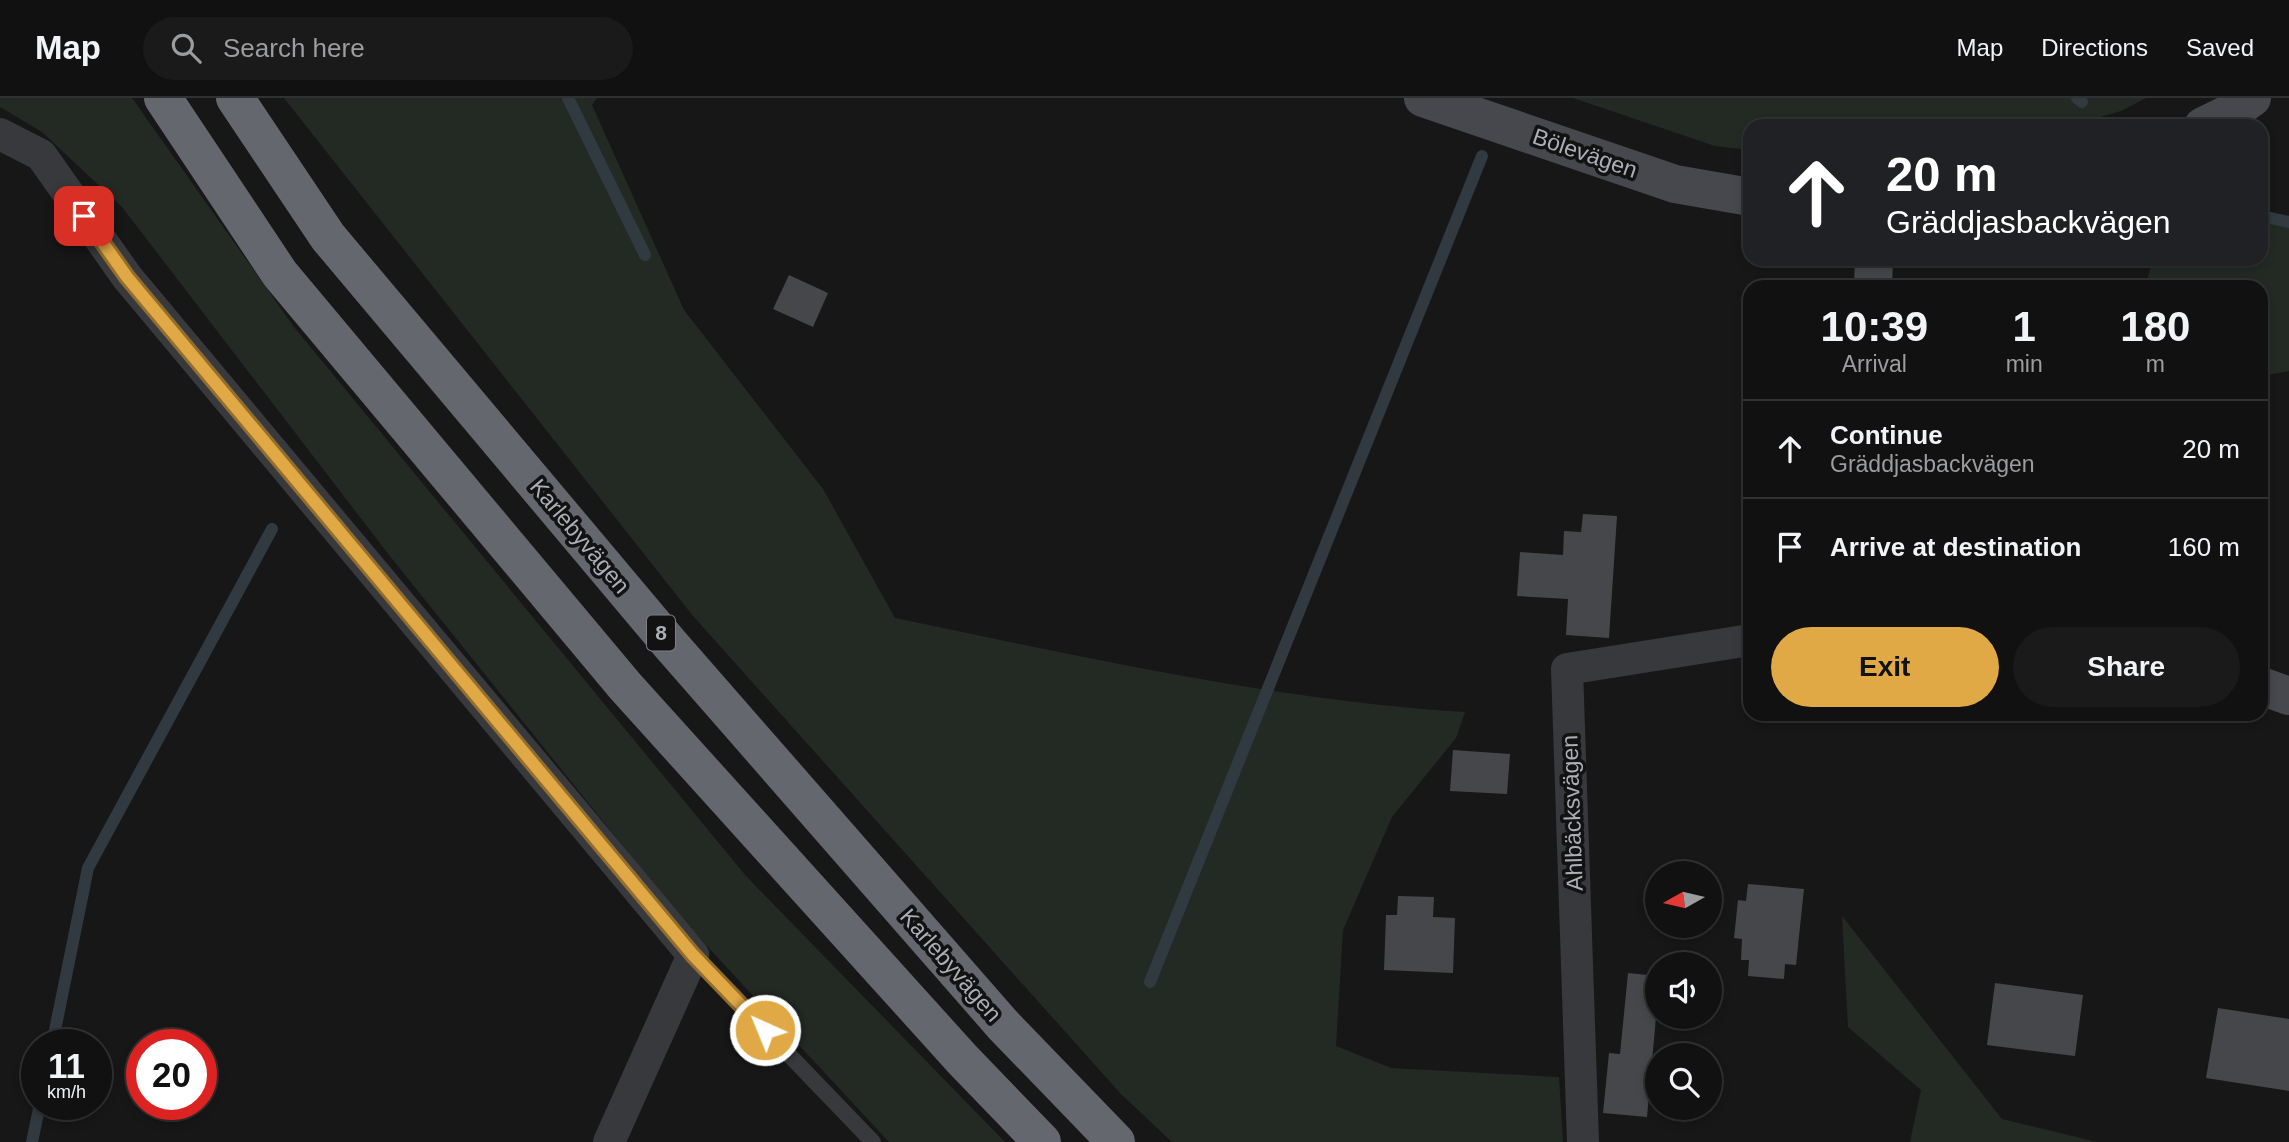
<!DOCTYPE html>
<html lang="en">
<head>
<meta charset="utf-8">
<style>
	:root { --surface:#111112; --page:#1a1a1b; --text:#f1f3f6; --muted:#9c9d9f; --line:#303132; --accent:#e1a946 }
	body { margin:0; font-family:Arial,sans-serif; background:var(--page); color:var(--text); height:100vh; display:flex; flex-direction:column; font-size:26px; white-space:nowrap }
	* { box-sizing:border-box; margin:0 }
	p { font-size:23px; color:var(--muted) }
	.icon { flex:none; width:38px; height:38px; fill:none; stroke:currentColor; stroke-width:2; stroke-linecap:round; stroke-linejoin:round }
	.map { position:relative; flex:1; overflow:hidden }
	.sheet { position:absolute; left:1743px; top:182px; width:525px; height:441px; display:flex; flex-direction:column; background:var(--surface); border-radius:21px; box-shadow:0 4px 10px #0003,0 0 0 2px var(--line) }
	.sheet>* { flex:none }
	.top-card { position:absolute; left:1743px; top:21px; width:525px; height:147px; border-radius:21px; box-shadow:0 4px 10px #0003,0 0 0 2px var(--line); background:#202124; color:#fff; overflow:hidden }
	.needle { width:46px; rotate:262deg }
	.tools { position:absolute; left:1645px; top:763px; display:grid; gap:14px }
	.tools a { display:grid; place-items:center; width:77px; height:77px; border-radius:50%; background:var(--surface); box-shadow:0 4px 10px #0003,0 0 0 2px var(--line); font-size:35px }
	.speed { position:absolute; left:21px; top:931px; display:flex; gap:14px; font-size:35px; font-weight:700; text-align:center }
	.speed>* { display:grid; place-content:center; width:91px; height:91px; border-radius:50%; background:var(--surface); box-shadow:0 4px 10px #0003,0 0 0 2px var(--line); line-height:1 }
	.speed small { font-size:18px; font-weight:400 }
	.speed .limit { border:10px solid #d22; background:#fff; color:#111 }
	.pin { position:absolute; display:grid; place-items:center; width:60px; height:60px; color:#fff; margin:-30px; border-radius:14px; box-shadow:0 4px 10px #0006 }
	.me { position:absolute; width:77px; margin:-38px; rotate:316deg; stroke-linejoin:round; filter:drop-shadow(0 0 5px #0008) }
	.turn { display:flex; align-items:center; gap:24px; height:147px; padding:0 28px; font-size:32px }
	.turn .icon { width:91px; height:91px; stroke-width:2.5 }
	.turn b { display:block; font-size:49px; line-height:60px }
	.eta { display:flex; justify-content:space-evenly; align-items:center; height:119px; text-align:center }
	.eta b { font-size:42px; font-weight:700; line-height:49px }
	.primary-button { display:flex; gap:14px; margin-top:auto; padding:14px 28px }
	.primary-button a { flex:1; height:80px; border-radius:42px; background:var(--accent); color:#111; font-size:28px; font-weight:700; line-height:80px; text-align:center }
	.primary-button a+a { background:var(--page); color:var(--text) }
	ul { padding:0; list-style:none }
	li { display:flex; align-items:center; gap:21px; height:98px; padding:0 28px; border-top:2px solid var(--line) }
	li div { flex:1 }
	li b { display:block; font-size:26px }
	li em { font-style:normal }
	header { display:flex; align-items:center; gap:42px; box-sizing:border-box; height:98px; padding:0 35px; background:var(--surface); border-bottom:2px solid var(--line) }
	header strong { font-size:33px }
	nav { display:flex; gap:38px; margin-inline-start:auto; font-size:24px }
	.search { width:490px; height:63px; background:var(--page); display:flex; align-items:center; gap:18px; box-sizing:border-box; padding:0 24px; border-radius:38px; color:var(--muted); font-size:26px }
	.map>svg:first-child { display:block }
	.green { fill:#232a24 }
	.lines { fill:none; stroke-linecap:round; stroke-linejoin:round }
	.stream { stroke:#313a40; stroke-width:12 }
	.building { fill:#46474b }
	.lane { stroke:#38393d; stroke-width:16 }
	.street { stroke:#38393d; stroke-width:32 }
	.secondary { stroke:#46484d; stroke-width:38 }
	.highway { stroke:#64676e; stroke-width:38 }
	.route-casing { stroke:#926e2e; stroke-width:18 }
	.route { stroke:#e1a946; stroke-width:12 }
	.labels { text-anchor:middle; stroke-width:7; stroke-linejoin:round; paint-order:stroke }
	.shield { fill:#121213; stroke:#7c7f86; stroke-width:2 }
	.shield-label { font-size:21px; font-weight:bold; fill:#aaaeb7 }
	.street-label { font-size:23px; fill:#aaaeb7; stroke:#121213 }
</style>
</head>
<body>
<header>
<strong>Map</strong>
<div class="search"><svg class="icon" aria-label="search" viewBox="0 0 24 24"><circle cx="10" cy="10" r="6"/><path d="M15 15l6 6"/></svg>Search here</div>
<nav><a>Map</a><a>Directions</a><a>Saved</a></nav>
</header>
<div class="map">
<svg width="2289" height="1044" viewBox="0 0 2289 1044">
	<rect width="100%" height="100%" fill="#171718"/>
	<g class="green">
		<polygon points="0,0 132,0 294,229 746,778 1005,1044 889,1044 680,819 389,457 122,109 42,34 0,9"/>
		<path d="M284,0H597L592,7L684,212L823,391L895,520C1083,559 1273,602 1465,614L1456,640L1392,719L1343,832L1336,948L1391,970L1559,979L1563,1044H1172L1121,996L693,518Z"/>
		<polygon points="1573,0 2146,0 2121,13 2069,28 1750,28 1750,52 1715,48"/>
		<polygon points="2261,116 2289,125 2289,273 2261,278 2261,189 2145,189 2153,161 2261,161"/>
		<polygon points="1842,818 2002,1021 2097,1044 1910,1044 1921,992 1848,929"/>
	</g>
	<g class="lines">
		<g class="stream">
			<polyline points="568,0 645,157"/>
			<polyline points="2077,0 2082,4"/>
			<polyline points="2261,118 2289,124"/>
			<polyline points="1150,884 1482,58"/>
			<polyline points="52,947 88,770 272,431"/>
			<polyline points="32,1044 40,1006"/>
		</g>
	</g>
	<g class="building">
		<polygon points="789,177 828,195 813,229 773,211"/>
		<polygon points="1583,416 1617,418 1609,540 1566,537 1568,501 1517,498 1520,454 1563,457 1564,433 1581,434"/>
		<polygon points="1453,652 1510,656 1507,696 1450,693"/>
		<polygon points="1748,786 1804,791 1796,867 1785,866 1784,881 1748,878 1749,862 1741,862 1742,841 1734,840 1738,802 1746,803"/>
		<polygon points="1398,798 1434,799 1433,819 1455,820 1453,875 1384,872 1386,817 1397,817"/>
		<polygon points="1628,875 1657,878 1657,908 1647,1019 1603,1015 1609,955 1620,956"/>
		<polygon points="1995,885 2083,897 2075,958 1987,947"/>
		<polygon points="2218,910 2289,921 2289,993 2206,980"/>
	</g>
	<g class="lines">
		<polyline class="lane" points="693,857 873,1044"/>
		<g class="street">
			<polyline points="0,36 41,57 127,179 693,857 609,1044"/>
			<polyline points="1583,1044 1567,571 1750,542"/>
		</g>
		<g class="secondary">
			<polyline points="1423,0 1675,86 1750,99"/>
			<polyline points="2203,28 2232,14 2252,0"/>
			<polyline points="1873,189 1874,161"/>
			<polyline points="2261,588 2289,598"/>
		</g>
		<g class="highway">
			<polyline points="163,0 280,176 625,588 962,961 1042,1044"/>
			<polyline points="235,0 328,139 670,546 1003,927 1116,1044"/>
		</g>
	</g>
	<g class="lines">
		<defs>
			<polyline id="route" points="84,118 127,179 622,772 693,857 765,932"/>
		</defs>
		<use href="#route" class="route-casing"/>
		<use href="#route" class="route"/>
	</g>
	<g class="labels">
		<rect class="shield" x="647" y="517.5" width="28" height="35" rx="5"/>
		<g class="shield-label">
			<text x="661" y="542">8</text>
		</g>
		<g class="street-label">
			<text transform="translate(1585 55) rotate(19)" y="8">Bölevägen</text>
			<text transform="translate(580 438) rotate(50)" y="8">Karlebyvägen</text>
			<text transform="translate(1572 715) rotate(-92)" y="8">Ahlbäcksvägen</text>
			<text transform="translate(951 867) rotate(49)" y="8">Karlebyvägen</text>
		</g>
	</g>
</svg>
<div class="tools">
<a><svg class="needle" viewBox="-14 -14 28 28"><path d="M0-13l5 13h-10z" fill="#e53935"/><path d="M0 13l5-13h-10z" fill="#9c9d9f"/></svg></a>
<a><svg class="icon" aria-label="sound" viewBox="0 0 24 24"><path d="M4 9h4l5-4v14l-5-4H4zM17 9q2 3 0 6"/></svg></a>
<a><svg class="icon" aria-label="search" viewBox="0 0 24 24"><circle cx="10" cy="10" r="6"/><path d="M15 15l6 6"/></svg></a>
</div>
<div class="speed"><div>11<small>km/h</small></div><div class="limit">20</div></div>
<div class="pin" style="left:84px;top:118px;background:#d93025"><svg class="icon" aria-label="arrive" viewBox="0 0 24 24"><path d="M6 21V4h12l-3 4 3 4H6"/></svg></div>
<svg class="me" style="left:765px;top:932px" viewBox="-20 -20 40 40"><circle r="17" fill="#e1a946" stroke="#fff" stroke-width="3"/><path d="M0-11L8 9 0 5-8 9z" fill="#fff"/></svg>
<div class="top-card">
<div class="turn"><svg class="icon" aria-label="ahead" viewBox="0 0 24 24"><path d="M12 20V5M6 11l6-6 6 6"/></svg><div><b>20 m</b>Gräddjasbackvägen</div></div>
</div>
<section class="sheet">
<div class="eta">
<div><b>10:39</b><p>Arrival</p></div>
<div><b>1</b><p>min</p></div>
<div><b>180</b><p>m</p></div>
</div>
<ul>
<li><svg class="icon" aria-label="ahead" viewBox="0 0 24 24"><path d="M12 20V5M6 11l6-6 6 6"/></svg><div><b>Continue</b><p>Gräddjasbackvägen</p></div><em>20 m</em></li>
<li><svg class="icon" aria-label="arrive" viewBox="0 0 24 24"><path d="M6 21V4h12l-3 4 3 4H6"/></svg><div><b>Arrive at destination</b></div><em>160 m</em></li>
</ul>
<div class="primary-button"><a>Exit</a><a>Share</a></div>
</section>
</div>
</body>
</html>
